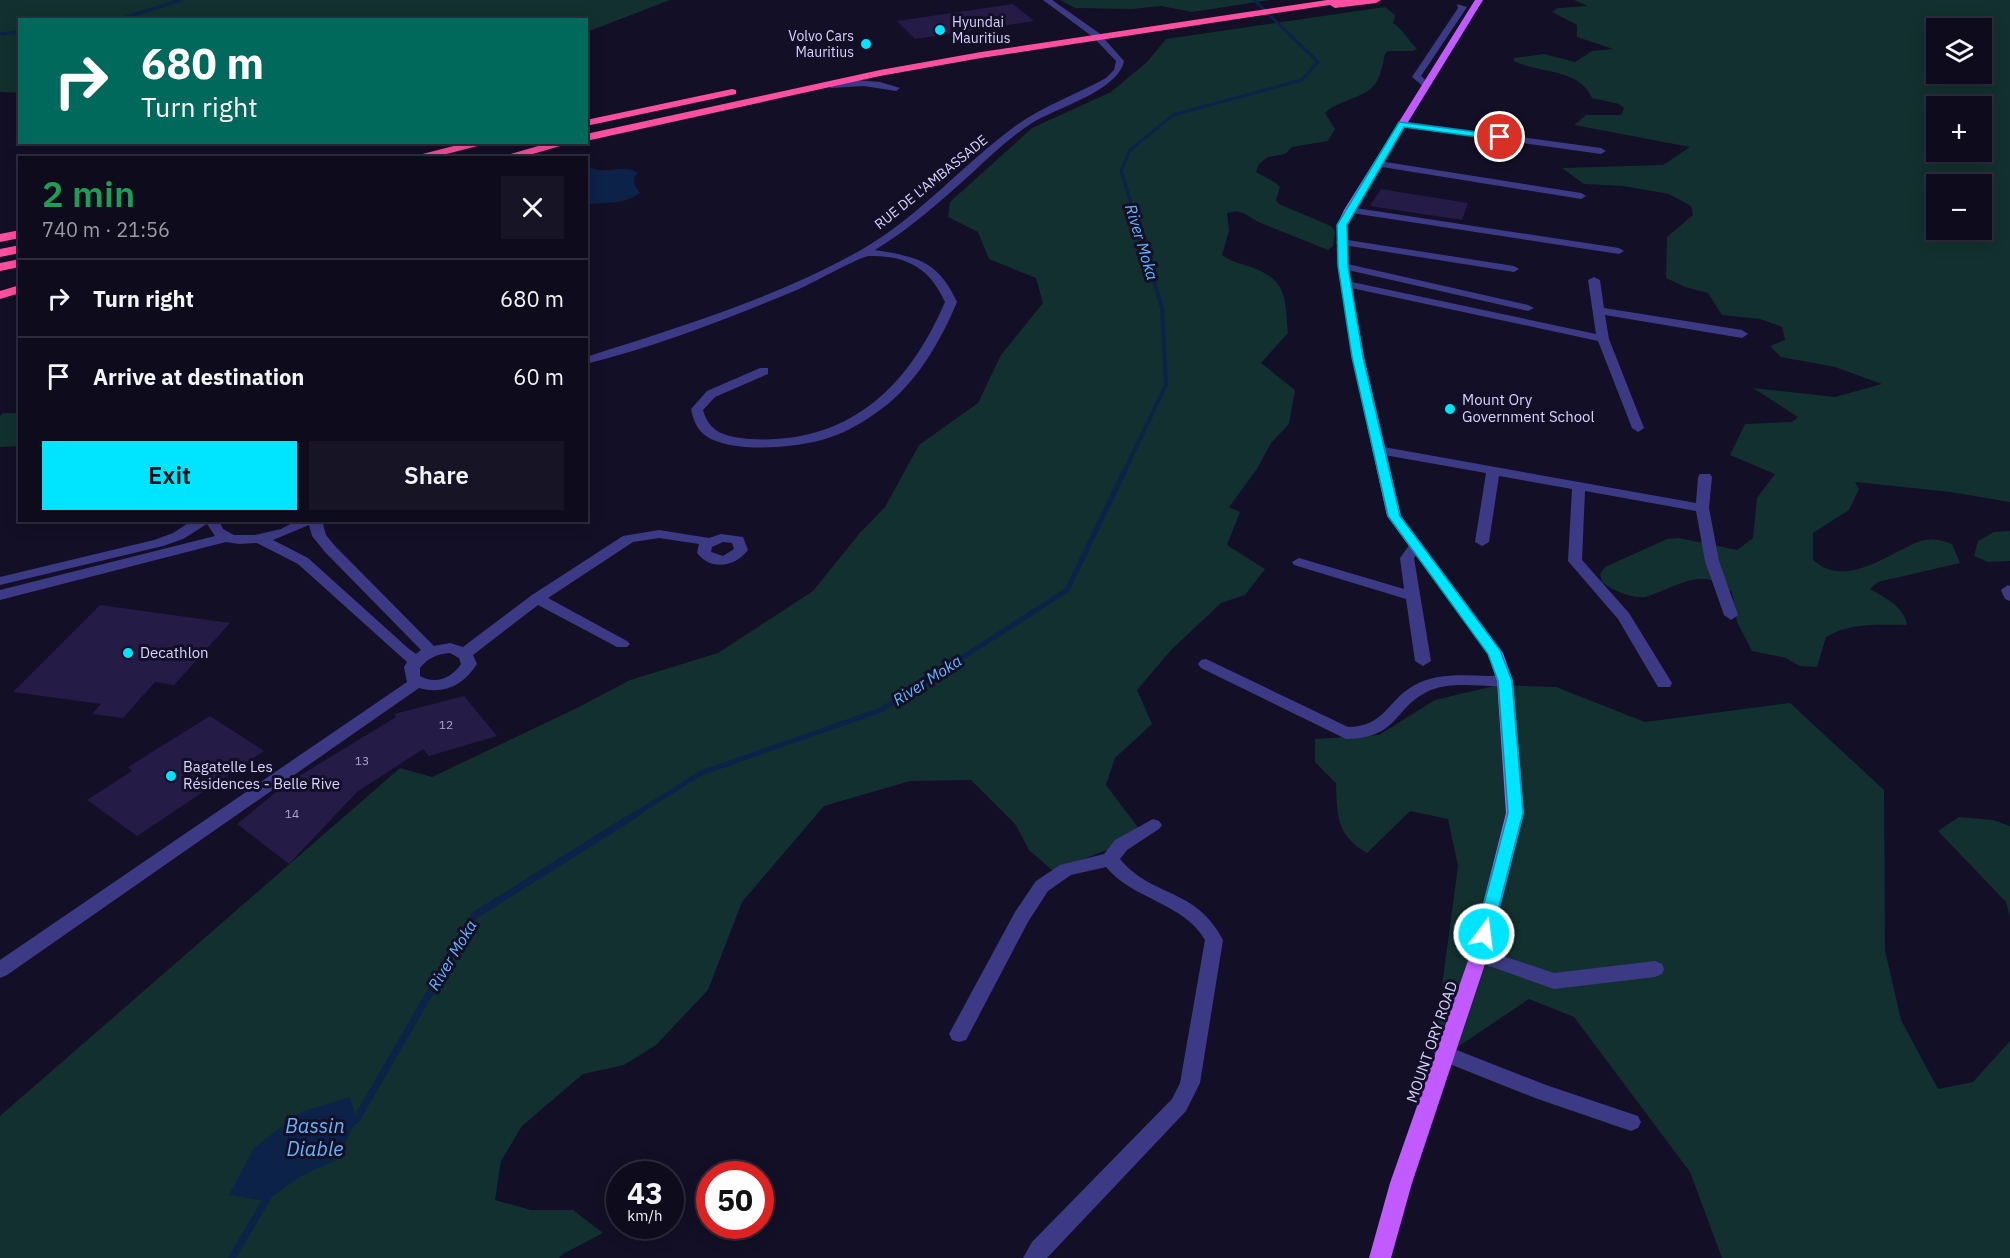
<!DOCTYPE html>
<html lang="en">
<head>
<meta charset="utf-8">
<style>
	:root { --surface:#0e0b1c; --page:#171425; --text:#f1f3f6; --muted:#9b9ba3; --line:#2e2b3b; --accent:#00e5ff }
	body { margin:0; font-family:"IBM Plex Sans",sans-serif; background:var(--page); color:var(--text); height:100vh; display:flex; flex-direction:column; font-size:22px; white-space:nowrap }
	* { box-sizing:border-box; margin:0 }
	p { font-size:20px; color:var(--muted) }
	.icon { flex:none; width:33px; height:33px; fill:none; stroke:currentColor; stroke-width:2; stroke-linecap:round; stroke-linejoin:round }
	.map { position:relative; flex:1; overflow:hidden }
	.panel { position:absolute; left:18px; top:156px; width:570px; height:366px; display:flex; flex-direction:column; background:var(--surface); border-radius:0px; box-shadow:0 3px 15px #0003,0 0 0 2px var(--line) }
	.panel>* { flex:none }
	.guide { position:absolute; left:18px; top:18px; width:570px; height:126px; border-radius:0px; box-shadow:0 3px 15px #0003,0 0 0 2px var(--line); background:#00695c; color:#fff; overflow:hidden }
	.fabs { position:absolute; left:1926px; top:18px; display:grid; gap:12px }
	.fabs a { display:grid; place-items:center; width:66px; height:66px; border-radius:0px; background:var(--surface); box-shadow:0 3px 15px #0003,0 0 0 2px var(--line); font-size:30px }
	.speed { position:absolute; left:606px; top:1161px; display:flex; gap:12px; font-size:30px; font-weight:700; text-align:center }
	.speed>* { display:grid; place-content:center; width:78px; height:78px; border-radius:50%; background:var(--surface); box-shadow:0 3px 15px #0003,0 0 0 2px var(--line); line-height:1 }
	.speed small { font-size:15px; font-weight:400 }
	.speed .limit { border:9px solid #d22; background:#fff; color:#111 }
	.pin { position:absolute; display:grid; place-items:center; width:51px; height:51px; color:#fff; margin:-26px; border:3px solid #fff; border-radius:50%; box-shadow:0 2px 6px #0007 }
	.me { position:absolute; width:66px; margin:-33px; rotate:15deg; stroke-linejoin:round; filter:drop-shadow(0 0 4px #0008) }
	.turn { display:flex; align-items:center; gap:21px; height:126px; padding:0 24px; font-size:27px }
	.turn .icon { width:78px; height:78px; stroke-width:2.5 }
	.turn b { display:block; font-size:42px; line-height:51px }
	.round { display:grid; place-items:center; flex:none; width:63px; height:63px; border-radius:0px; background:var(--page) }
	.overview { display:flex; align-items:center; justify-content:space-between; height:102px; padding:0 24px }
	h1 { font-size:36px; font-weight:600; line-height:45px; color:#1e9e55 }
	.cta { display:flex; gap:12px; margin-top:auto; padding:12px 24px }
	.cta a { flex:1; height:69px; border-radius:0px; background:var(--accent); color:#111; font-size:24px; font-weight:600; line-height:69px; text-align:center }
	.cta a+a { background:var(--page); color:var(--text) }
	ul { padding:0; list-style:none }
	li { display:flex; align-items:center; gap:18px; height:78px; padding:0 24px; border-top:2px solid var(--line) }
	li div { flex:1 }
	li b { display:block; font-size:22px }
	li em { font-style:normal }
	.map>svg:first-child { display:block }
	.green { fill:#12302f; fill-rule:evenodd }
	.water { fill:#0c2248 }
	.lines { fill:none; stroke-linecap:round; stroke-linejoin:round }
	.stream-far3 { stroke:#0c2248; stroke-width:3 }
	.stream-far2 { stroke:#0c2248; stroke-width:4 }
	.stream-far1 { stroke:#0c2248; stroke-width:5 }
	.stream { stroke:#0c2248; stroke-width:7 }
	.building { fill:#241b47 }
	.minor { fill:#3d3a85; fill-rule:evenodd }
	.major { fill:#c25bff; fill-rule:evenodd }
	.highway { fill:#ff4fa3; fill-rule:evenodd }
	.route { fill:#00e5ff; stroke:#0095a6; stroke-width:1.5 }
	.poi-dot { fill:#00e5ff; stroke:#130f26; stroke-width:2 }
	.labels { text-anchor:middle; stroke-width:6; stroke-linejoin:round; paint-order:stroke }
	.number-label { font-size:12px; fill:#aca6d1 }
	.far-poi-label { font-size:14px; fill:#d9d4ff; stroke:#130f26; text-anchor:start }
	.far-street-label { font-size:14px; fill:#d9d4ff; stroke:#130f26 }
	.poi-label { font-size:15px; fill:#d9d4ff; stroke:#130f26; text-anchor:start }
	.street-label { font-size:15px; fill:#d9d4ff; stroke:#130f26 }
	.water-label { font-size:16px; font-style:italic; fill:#62b6ff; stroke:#130f26 }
	.near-water-label { font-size:20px; font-style:italic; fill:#62b6ff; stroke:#130f26 }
</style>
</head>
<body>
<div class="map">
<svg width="2010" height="1258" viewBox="0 0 2010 1258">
	<rect width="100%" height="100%" fill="#130f26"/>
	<g class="green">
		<polygon points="0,0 670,0 587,32 586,20 20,20 19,93 0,92"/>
		<polygon points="1060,0 1270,0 1192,12 1161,6 1132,9 1075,8"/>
		<path d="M1574,0H2010V502L1951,492L1855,482L1859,489L1849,510L1813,533V560C1841,585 1875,563 1903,549C1910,546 1917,541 1925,540C1935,538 1943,541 1952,544L1960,563L1878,582L1870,589C1885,598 1904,606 1907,625C1880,625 1851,622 1826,637L1817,667L1800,666L1786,658L1752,651L1737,622L1732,592C1706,569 1687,581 1659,592C1653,594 1647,598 1641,597C1627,597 1613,590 1602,582L1600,574L1605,567L1667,539L1679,538L1737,550L1753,538L1757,498L1775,474L1730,455L1745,424L1792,422L1798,417L1753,388L1835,397L1882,384L1835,367L1781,357L1770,346L1785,340L1782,327L1760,319L1722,315L1708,293L1685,287L1666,278L1667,237L1693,215L1691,206L1669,194L1623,186L1584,184L1562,168L1663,165L1690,147L1574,125L1586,115H1621L1624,108L1619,104L1592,98C1579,68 1541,74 1514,61V58L1544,54L1575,62L1592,51L1613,49L1577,37V25L1552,12L1558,8L1588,6ZM1936,28H1982V74H1936ZM1936,106H1982V152H1936ZM1936,184H1982V230H1936Z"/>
		<path d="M1385,7L1395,15L1393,23C1404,30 1407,39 1417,49L1413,51H1388L1385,54C1383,62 1381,74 1377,81C1367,99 1339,99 1325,113L1335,129L1328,141L1292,147L1285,154L1268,157L1259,164L1256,172L1276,183L1280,187L1276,200L1279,204L1331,226L1335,231L1333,246L1328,250L1258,222L1245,214L1237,211L1227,213L1229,231L1222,255C1229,261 1239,263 1248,266C1287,279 1285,296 1288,333L1261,363L1295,390L1289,424L1271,443L1257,469L1229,507L1240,512L1227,545L1265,569L1245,595L1221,603L1171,650L1137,690L1152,724L1115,758L1106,785L1140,830L1114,847L1053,871L1029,850L1015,824L971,780L910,781L824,806L742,902L708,990L656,1045L624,1065L583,1074L522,1126L501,1161L495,1200L531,1210H573L603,1233L563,1254L559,1258H0V1116L400,768L432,777L577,708L630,680L718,653L813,591L859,534L885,507L919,445L978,403L1001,355L1043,303L1036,278L989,259L978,232L948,217L950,202L1032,128L1111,92L1147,62L1166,39Z"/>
		<polygon points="3,413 19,413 19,446 0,447 0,416"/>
		<polygon points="2010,531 2010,561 1988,562 1974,556 1978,541 1994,532"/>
		<path d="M1498,685L1556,687L1645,722L1790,703L1884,790L1885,950L1901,1020L1938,1089L1973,1082L2010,1041V1258H1722L1690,1172L1574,1017L1529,999L1453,1050L1435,1039L1458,866L1448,819L1410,811L1367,853C1336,835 1337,815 1336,783L1315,762V739L1379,735L1435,700Z"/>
		<polygon points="1959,817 1993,820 2010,826 2010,917 2006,902 1938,831"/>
	</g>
	<g class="water">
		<path d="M591,168C608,175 622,163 638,173L634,177L635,186L640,193C624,205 606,202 587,204V170Z"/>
		<polygon points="350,1097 356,1120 338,1159 301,1176 266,1201 229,1195 254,1148 301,1112"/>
	</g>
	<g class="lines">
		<g class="stream-far3">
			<polyline points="117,20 181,0"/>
			<polyline points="0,34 20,32"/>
			<polyline points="1132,206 1121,171 1130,150 1173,115 1302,80 1318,62 1254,0"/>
		</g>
		<polyline class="stream-far2" points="1124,472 1166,385 1162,308 1131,205"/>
		<polyline class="stream-far1" points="634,815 701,773 881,710 1067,590 1125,470"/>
		<g class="stream">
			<polyline points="351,1123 356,1120 475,915 636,814"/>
			<polyline points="232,1258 269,1195"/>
		</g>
	</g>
	<g class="building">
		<polygon points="1013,4 1034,21 915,39 897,21"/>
		<polygon points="1381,189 1468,203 1462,220 1370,206"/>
		<polygon points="100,605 230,623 174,685 155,682 123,718 92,714 101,704 13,692"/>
		<polygon points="464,696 497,736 429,756 423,749 357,792 289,864 237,824 286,784 396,717 394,714"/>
		<polygon points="210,716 264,751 137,836 87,800 132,771 128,767"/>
	</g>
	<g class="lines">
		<g class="minor">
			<path d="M1043,0H1052L1099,33L1124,61C1118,91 1058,107 1032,123C1010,137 991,155 972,173C941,201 911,228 875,250C918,257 938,261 957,302C941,340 920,377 888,404C871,417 849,432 828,438C799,448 732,454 706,436C697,430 693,419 691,409L707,391L760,368H768V374L715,397L703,410C709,433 727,437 749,439C848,445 908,388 945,302C930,268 906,255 869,256C861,256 811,284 799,289C730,318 658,346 586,364V357C680,327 776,298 861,250C919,217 961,166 1014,127C1042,106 1076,95 1106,78L1114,70L1116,61L1093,37Z"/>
			<polygon points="1457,4 1467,7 1421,76 1431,85 1424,87 1412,77 1458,8"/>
			<polygon points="856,80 880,82 900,88 896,91 864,86 831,88 827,85 831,82"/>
			<polygon points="1402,121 1601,148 1606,151 1601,154 1399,126 1399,122"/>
			<polygon points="1379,161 1581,193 1586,196 1581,199 1376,166 1376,162"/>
			<polygon points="1349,207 1619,248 1624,251 1619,254 1345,212 1345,208"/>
			<polygon points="1341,239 1514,266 1519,269 1514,272 1337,244 1336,242"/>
			<polygon points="1343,263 1528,305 1534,308 1528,311 1339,268 1339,264"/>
			<polygon points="1594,277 1600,280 1604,308 1742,330 1748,334 1742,338 1605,315 1609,339 1644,428 1638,432 1632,428 1598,341 1347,287 1341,284 1347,281 1596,334 1588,280"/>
			<polygon points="1378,446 1696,503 1698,477 1700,474 1710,474 1712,477 1709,508 1719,561 1738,615 1731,620 1724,615 1705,561 1696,511 1585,491 1582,560 1629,613 1672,683 1670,687 1658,687 1618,619 1568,561 1572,489 1499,476 1489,542 1482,546 1475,542 1486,473 1373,453 1372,450"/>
			<path d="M193,520H219L223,529L234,535H255L281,529L298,520H322L326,535L335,546L434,646L450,643L463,647L532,595L623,536L659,530L709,538L721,534L743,537L748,550C735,567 711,571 697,553L699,544L659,538L633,542L548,598L627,641L630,644L627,647H617L538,605L473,655L477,664C464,685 444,695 419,688L7,975L0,978V960L407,682L404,667L407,662L298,564L257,543L239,544L226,542L0,600V590L215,536L207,524L183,539L163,546L0,585V577L154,540L173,533ZM309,525L312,536L325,552L421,650L416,654L409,649L308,558L273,540ZM723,542L732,543L734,549L723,556L711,552L712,547ZM450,653L459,658L461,664C452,678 435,685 420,676V668C428,658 437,654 450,653Z"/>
			<polygon points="1415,543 1422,547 1414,558 1431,661 1423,666 1415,661 1406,599 1294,565 1292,562 1299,558 1404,589 1400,558 1410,544"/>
			<polygon points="2008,585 2010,586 2010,601 2005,599 2001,590"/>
			<path d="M1206,659L1348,727C1384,727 1387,701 1413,686C1435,673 1462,675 1487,676C1496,676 1507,673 1513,681L1505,686C1482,687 1453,681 1431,690C1393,706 1401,738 1346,739L1201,668L1198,664L1201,660Z"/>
			<path d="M1153,819L1159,821L1162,825L1159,829L1127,850L1120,859C1152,898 1196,887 1223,940L1200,1083L1186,1111L1047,1258H1023L1032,1242L1172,1099L1180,1083L1205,940C1183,902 1133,900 1106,867L1071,875L1048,891L1028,922L966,1040L959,1042L952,1040L949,1034L1015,912L1036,881L1060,865L1104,854L1115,840Z"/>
			<polygon points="1479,948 1554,973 1655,961 1662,964 1664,969 1662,974 1655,977 1554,989 1472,960 1470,955 1472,950"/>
			<polygon points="1444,1045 1546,1085 1638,1116 1641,1122 1638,1128 1631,1131 1535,1098 1437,1059 1434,1053 1437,1047"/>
		</g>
		<polygon class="major" points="1475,0 1483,0 1354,210 1347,225 1348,266 1364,357 1401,516 1503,653 1513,681 1524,813 1488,955 1412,1183 1391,1258 1369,1258 1390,1183 1470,955 1506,813 1497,681 1488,654 1387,516 1352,357 1338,266 1337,225 1344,210"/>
		<g class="highway">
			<polygon points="1327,0 1381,0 1376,3 1335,8 1330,5 981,58 880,76 586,141 586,134 880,70 981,52"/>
			<polygon points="732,89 736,90 736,94 586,126 586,120"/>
			<polygon points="469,142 493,142 431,158 407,158"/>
			<polygon points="552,142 574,142 519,158 497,158"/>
			<polygon points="20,230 20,238 0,242 0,234"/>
			<polygon points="20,245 20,253 0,257 0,249"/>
			<polygon points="20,259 20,267 0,271 0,263"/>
			<polygon points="20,285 20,293 0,299 0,291"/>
		</g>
	</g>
	<polygon class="route" points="1399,122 1500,135 1504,137 1500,140 1404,127 1347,225 1348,266 1363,357 1400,516 1500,650 1512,681 1523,813 1492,934 1490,939 1484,941 1478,939 1476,934 1508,813 1498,681 1488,654 1388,516 1352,357 1338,266 1337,225"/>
	<g class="poi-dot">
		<circle cx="940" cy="30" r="6"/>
		<circle cx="866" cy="44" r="6"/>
		<circle cx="1450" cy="409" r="6"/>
		<circle cx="128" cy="653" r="6"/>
		<circle cx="171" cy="776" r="6"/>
	</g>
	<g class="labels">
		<g class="number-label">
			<text x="446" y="729">12</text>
			<text x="362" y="765">13</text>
			<text x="292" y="818">14</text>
		</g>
		<g class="far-poi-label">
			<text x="952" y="27">Hyundai<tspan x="952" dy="16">Mauritius</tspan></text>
			<text x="854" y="41" text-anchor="end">Volvo Cars<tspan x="854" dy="16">Mauritius</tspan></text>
		</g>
		<g class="far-street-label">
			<text transform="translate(931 182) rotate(-39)" y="5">RUE DE L'AMBASSADE</text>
		</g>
		<g class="poi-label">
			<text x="1462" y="405">Mount Ory<tspan x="1462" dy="17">Government School</tspan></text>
			<text x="140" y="658">Decathlon</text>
			<text x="183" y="772">Bagatelle Les<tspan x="183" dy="17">Résidences - Belle Rive</tspan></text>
		</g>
		<g class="street-label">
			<text transform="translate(1432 1042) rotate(-71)" y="5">MOUNT ORY ROAD</text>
		</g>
		<g class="water-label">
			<text transform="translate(1142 242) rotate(73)" y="6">River Moka</text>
			<text transform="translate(927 680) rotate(-33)" y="6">River Moka</text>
			<text transform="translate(452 955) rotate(-59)" y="6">River Moka</text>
		</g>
		<g class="near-water-label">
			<text x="315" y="1133">Bassin<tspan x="315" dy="23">Diable</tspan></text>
		</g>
	</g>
</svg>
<div class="fabs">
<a><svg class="icon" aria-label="layers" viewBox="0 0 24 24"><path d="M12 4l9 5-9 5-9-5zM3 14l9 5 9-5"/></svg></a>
<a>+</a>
<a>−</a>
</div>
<div class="speed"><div>43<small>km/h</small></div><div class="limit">50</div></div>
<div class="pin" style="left:1500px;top:137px;background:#d93025"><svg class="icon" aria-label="arrive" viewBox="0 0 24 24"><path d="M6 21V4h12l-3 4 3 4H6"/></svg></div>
<svg class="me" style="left:1484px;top:934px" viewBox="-20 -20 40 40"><circle r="17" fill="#00e5ff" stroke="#fff" stroke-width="3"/><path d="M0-11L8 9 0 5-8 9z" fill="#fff"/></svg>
<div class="guide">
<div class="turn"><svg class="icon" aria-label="right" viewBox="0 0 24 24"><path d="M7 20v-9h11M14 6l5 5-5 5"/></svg><div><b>680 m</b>Turn right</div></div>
</div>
<section class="panel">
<div class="overview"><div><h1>2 min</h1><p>740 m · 21:56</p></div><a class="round"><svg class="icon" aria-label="close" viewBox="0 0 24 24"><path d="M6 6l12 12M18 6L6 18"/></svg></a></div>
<ul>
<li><svg class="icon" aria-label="right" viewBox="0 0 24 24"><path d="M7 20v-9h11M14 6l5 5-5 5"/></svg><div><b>Turn right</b></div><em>680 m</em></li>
<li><svg class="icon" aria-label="arrive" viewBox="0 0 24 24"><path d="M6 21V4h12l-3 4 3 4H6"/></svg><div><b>Arrive at destination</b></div><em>60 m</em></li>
</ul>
<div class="cta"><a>Exit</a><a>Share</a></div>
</section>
</div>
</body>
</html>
